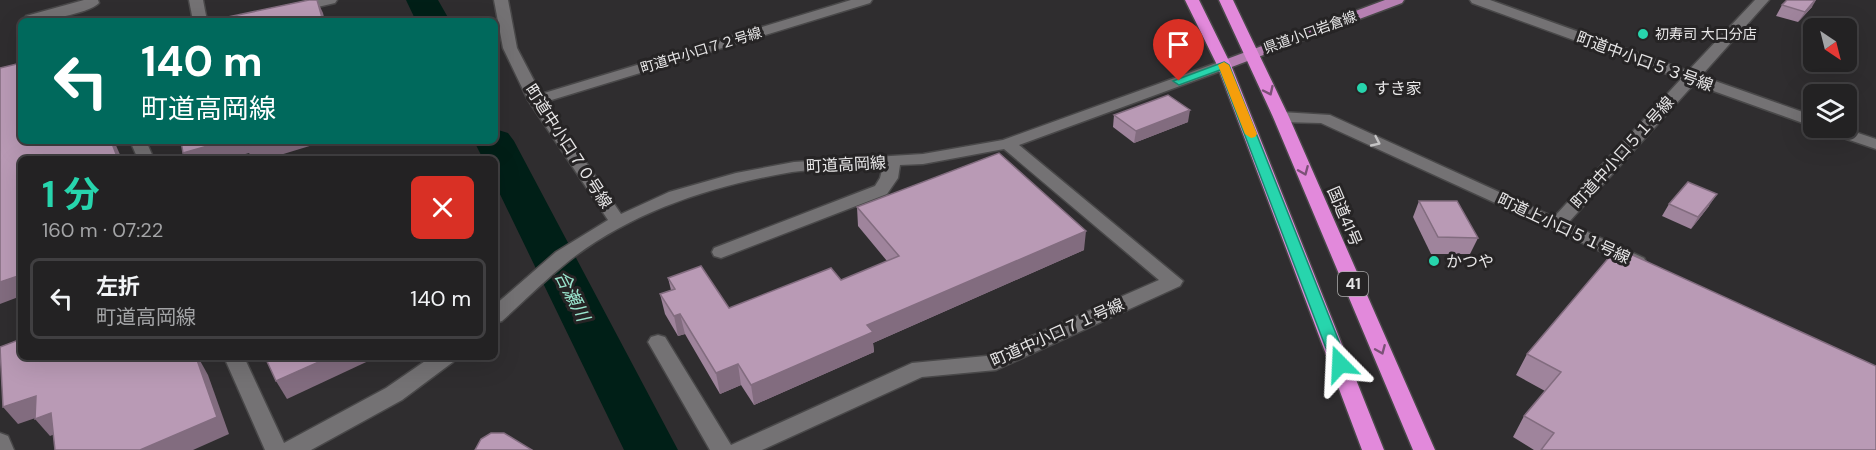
<!DOCTYPE html>
<html lang="ja">
<head>
<meta charset="utf-8">
<style>
	:root { --surface:#232223; --page:#2b2a2b; --text:#f1f3f6; --muted:#a3a4a6; --line:#403f41; --accent:#27d5ad }
	body { margin:0; font-family:"DM Sans","Noto Sans JP",sans-serif; background:var(--page); color:var(--text); height:100vh; display:flex; flex-direction:column; font-size:22px; white-space:nowrap }
	* { box-sizing:border-box; margin:0 }
	p { font-size:20px; color:var(--muted) }
	.icon { flex:none; width:33px; height:33px; fill:none; stroke:currentColor; stroke-width:2; stroke-linecap:round; stroke-linejoin:round }
	.map { position:relative; flex:1; overflow:hidden }
	.drawer { position:absolute; left:18px; top:156px; width:480px; height:204px; display:flex; flex-direction:column; background:var(--surface); border-radius:9px; box-shadow:0 6px 24px #0002,0 0 0 2px var(--line) }
	.drawer>* { flex:none }
	.top-card { position:absolute; left:18px; top:18px; width:480px; height:126px; border-radius:9px; box-shadow:0 6px 24px #0002,0 0 0 2px var(--line); background:#00695c; color:#fff; overflow:hidden }
	.needle { width:39px; rotate:145deg }
	.controls { position:absolute; left:1803px; top:18px; display:grid; gap:12px }
	.controls a { display:grid; place-items:center; width:54px; height:54px; border-radius:9px; background:var(--surface); box-shadow:0 6px 24px #0002,0 0 0 2px var(--line); font-size:30px }
	.pin { position:absolute; display:grid; place-items:center; width:51px; height:51px; color:#fff; margin:-62px -26px; border-radius:50% 50% 50% 0; rotate:-45deg; box-shadow:0 0 6px #0007 }
	.pin .icon { rotate:45deg }
	.me { position:absolute; width:66px; margin:-33px; rotate:339deg; stroke-linejoin:round; filter:drop-shadow(0 0 4px #0008) }
	.turn { display:flex; align-items:center; gap:21px; height:126px; padding:0 24px; font-size:27px }
	.turn .icon { width:78px; height:78px; stroke-width:2.5 }
	.turn b { display:block; font-size:42px; line-height:51px }
	.round { display:grid; place-items:center; flex:none; width:63px; height:63px; border-radius:9px; background:var(--page) }
	.head { display:flex; align-items:center; justify-content:space-between; height:102px; padding:0 24px }
	h1 { font-size:36px; font-weight:700; line-height:45px; color:var(--accent) }
	ul { padding:0; list-style:none }
	li { display:flex; align-items:center; gap:18px; height:81px; margin:0 12px 9px; padding:0 12px; border:3px solid var(--line); border-radius:9px }
	li div { flex:1 }
	li b { display:block; font-size:22px }
	li em { font-style:normal }
	.map>svg:first-child { display:block }
	.lines { fill:none; stroke-linecap:round; stroke-linejoin:round }
	.river { fill:#001f17; fill-rule:evenodd }
	.minor-casing { stroke:#494849; stroke-width:3 }
	.major-casing { stroke:#494849; stroke-width:3 }
	.highway-casing { stroke:#494849; stroke-width:3 }
	.minor { fill:#747274; fill-rule:evenodd }
	.major { fill:#b680b2; fill-rule:evenodd }
	.highway { fill:#e289db; fill-rule:evenodd }
	.wall { fill:#9f849c }
	.shaded-wall { fill:#826c7f }
	.building { fill:#b99ab5; stroke:#826c7f; stroke-width:1.5 }
	.oneway { stroke:#7b5177 }
	.oneway2 { stroke:#c4c3c4 }
	.route { fill:#27d5ad; stroke:#198a70; stroke-width:1.5 }
	.slow { fill:#f59e0b }
	.poi-dot { fill:#27d5ad; stroke:#262425; stroke-width:2 }
	.labels { text-anchor:middle; stroke-width:6; stroke-linejoin:round; paint-order:stroke }
	.far-street-label { font-size:14px; fill:#e7e6e7; stroke:#262425 }
	.far-poi-label { font-size:14px; fill:#e7e6e7; stroke:#262425; text-anchor:start }
	.shield { fill:#262425; stroke:#adacad; stroke-width:1.5 }
	.shield-label { font-size:15px; font-weight:bold; fill:#e7e6e7 }
	.street-label { font-size:16px; fill:#e7e6e7; stroke:#262425 }
	.poi-label { font-size:16px; fill:#e7e6e7; stroke:#262425; text-anchor:start }
	.water-label { font-size:18px; font-style:italic; fill:#9be7cf; stroke:#262425 }
</style>
</head>
<body>
<div class="map">
<svg width="1876" height="450" viewBox="0 0 1876 450">
	<rect width="100%" height="100%" fill="#2f2d2f"/>
	<g class="lines">
		<g class="river">
			<polygon points="406,0 438,0 450,21 416,21"/>
			<polygon points="495,129 508,133 514,141 678,450 624,450 495,184 495,159 483,159 474,141 495,141"/>
		</g>
		<defs>
			<g id="minor">
				<path d="M84,0H98L99,3C88,14 42,21 26,21L24,19L26,16Z"/>
				<polygon points="189,0 203,0 207,21 193,21"/>
				<polygon points="313,0 337,0 335,3 296,12 289,8 291,5"/>
				<path d="M494,0H508L517,48L541,94L851,0H872L870,3L545,102L621,214L669,192L736,173L794,162L923,154L1003,140L1219,62H1229L1231,65L1229,68L1019,145L1183,281L1180,286L996,370L922,377L762,450H710L648,342L651,337L658,335L665,337L731,445L912,363L986,356L1159,280L1004,149L923,164L900,165L898,178L887,194L721,258L714,256L712,252L714,248L875,186L880,178L883,166C853,168 822,168 792,172C714,185 633,211 570,260C546,279 524,301 502,321L495,323V305L556,252L608,220L528,100L503,48Z"/>
				<polygon points="1470,0 1490,0 1688,71 1755,0 1769,0 1701,76 1814,116 1814,127 1694,84 1568,223 1644,258 1646,262 1644,266 1637,268 1321,123 1281,122 1273,117 1281,112 1330,115 1554,217 1681,79 1472,3"/>
				<polygon points="1821,128 1843,128 1876,139 1876,149 1823,131"/>
				<polygon points="130,141 146,141 154,159 138,159"/>
				<polygon points="224,357 244,357 284,443 386,388 431,357 456,357 453,362 402,400 311,450 265,450"/>
				<polygon points="0,433 8,436 14,450 0,450"/>
			</g>
			<polygon id="major" points="1385,0 1404,0 1402,3 1229,68 1224,69 1217,65 1219,62"/>
			<g id="highway">
				<polygon points="1185,0 1199,0 1231,65 1384,450 1362,450 1217,65"/>
				<polygon points="1219,0 1233,0 1289,117 1435,450 1413,450 1273,117"/>
			</g>
		</defs>
		<use href="#minor" class="minor-casing"/>
		<use href="#major" class="major-casing"/>
		<use href="#highway" class="highway-casing"/>
		<use href="#minor" class="minor"/>
		<use href="#major" class="major"/>
		<use href="#highway" class="highway"/>
	</g>
	<g class="wall">
		<polygon points="1782,5 1812,7 1798,22 1776,16"/>
		<polygon points="1114,115 1188,122 1134,143 1113,127"/>
		<polygon points="1419,201 1478,238 1470,254 1431,254 1413,217"/>
		<polygon points="1669,204 1709,206 1691,229 1662,216"/>
		<polygon points="857,207 1084,250 873,343 874,352 754,405 741,385 720,394 685,334 678,336 665,314 660,294 671,290 668,278 729,308 841,280 887,261 858,226"/>
		<polygon points="1527,354 1876,450 1534,450 1513,437 1524,416 1545,391 1516,375"/>
	</g>
	<g class="shaded-wall">
		<polygon points="317,0 323,13 325,21 323,21"/>
		<polygon points="1815,0 1816,0 1812,7 1798,22 1805,12"/>
		<polygon points="1190,110 1188,122 1134,143 1136,131"/>
		<polygon points="111,141 114,141 122,159 118,159"/>
		<polygon points="225,141 326,141 267,159 253,159 249,153 228,159 187,159 183,153"/>
		<polygon points="1717,194 1709,206 1691,229 1698,217"/>
		<polygon points="1086,231 1084,250 873,343 874,352 754,405 751,385 867,325"/>
		<polygon points="21,275 21,296 0,304 0,282"/>
		<polygon points="680,314 685,334 678,336 674,316"/>
		<polygon points="196,357 198,357 208,375 229,434 193,450 140,450"/>
		<polygon points="330,357 377,357 287,399 276,381"/>
		<polygon points="738,364 741,385 720,394 716,373"/>
		<polygon points="36,396 50,413 18,424 3,407"/>
		<polygon points="51,413 65,430 50,436 35,419"/>
	</g>
	<g class="building">
		<polygon points="309,0 317,0 323,21 209,21"/>
		<polygon points="1787,0 1815,0 1805,12 1782,5"/>
		<polygon points="21,63 21,141 111,141 118,159 21,159 21,275 0,282 0,68"/>
		<polygon points="1168,95 1190,110 1136,131 1114,115"/>
		<polygon points="181,141 225,141 183,153"/>
		<polygon points="244,141 265,141 246,147"/>
		<polygon points="999,153 1086,231 867,325 873,332 751,385 738,364 716,373 680,314 674,316 660,294 675,289 668,278 701,266 729,308 831,268 841,280 899,256 857,207"/>
		<polygon points="1688,182 1717,194 1698,217 1669,204"/>
		<polygon points="1419,201 1457,201 1478,238 1438,237"/>
		<polygon points="1617,248 1876,366 1876,450 1541,450 1554,433 1524,416 1561,372 1527,354"/>
		<polygon points="21,339 21,357 196,357 217,417 140,450 55,450 51,413 35,419 36,396 3,407 0,347"/>
		<polygon points="265,357 330,357 276,381"/>
		<polygon points="491,433 504,433 532,450 475,450 481,439"/>
	</g>
	<defs><path id="oneway-chevron" d="M-2-3.5L2.5 0L-2 3.5" fill="none" stroke-width="1.6" stroke-linecap="round" stroke-linejoin="round" transform="scale(1.5)"/></defs>
	<g class="oneway">
		<use href="#oneway-chevron" transform="translate(1269 91) rotate(65)"/>
		<use href="#oneway-chevron" transform="translate(1304 171) rotate(67)"/>
		<use href="#oneway-chevron" transform="translate(1381 350) rotate(67)"/>
	</g>
	<use class="oneway2" href="#oneway-chevron" transform="translate(1376 142) rotate(25)"/>
	<polygon class="route" points="1224,62 1229,65 1348,364 1346,368 1335,368 1332,364 1220,70 1179,85 1173,81"/>
	<polygon class="slow" points="1224,62 1229,65 1257,134 1255,137 1251,138 1245,134 1218,65"/>
	<g class="poi-dot">
		<circle cx="1643" cy="34" r="6"/>
		<circle cx="1362" cy="88" r="6"/>
		<circle cx="1434" cy="261" r="6"/>
	</g>
	<g class="labels">
		<g class="far-street-label">
			<text transform="translate(1310 32) rotate(-20)" y="5">県道小口岩倉線</text>
			<text transform="translate(701 50) rotate(-17)" y="5">町道中小口７２号線</text>
		</g>
		<g class="far-poi-label">
			<text x="1655" y="39">初寿司 大口分店</text>
		</g>
		<rect class="shield" x="1338" y="272" width="30" height="24" rx="4.5"/>
		<g class="shield-label">
			<text x="1353" y="289">41</text>
		</g>
		<g class="street-label">
			<text transform="translate(1645 61) rotate(20)" y="6">町道中小口５３号線</text>
			<text transform="translate(569 146) rotate(57)" y="6">町道中小口７０号線</text>
			<text transform="translate(1622 152) rotate(-48)" y="6">町道中小口５１号線</text>
			<text transform="translate(846 164) rotate(-3)" y="6">町道高岡線</text>
			<text transform="translate(1345 216) rotate(67)" y="6">国道41号</text>
			<text transform="translate(1564 228) rotate(25)" y="6">町道上小口５１号線</text>
			<text transform="translate(1057 332) rotate(-24)" y="6">町道中小口７１号線</text>
		</g>
		<g class="poi-label">
			<text x="1374" y="94">すき家</text>
			<text x="1446" y="267">かつや</text>
		</g>
		<g class="water-label">
			<text transform="translate(572 296) rotate(63)" y="6">合瀬川</text>
		</g>
	</g>
</svg>
<div class="controls">
<a><svg class="needle" viewBox="-14 -14 28 28"><path d="M0-13l5 13h-10z" fill="#e53935"/><path d="M0 13l5-13h-10z" fill="#a3a4a6"/></svg></a>
<a><svg class="icon" aria-label="layers" viewBox="0 0 24 24"><path d="M12 4l9 5-9 5-9-5zM3 14l9 5 9-5"/></svg></a>
</div>
<div class="pin" style="left:1179px;top:81px;background:#d93025"><svg class="icon" aria-label="arrive" viewBox="0 0 24 24"><path d="M6 21V4h12l-3 4 3 4H6"/></svg></div>
<svg class="me" style="left:1340px;top:364px" viewBox="-20 -20 40 40"><path d="M0-17L14 15 0 8-14 15z" fill="#27d5ad" stroke="#fff" stroke-width="4"/></svg>
<div class="top-card">
<div class="turn"><svg class="icon" aria-label="left" viewBox="0 0 24 24"><path d="M17 20v-9H6M10 6l-5 5 5 5"/></svg><div><b>140 m</b>町道高岡線</div></div>
</div>
<section class="drawer">
<div class="head"><div><h1>1 分</h1><p>160 m · 07:22</p></div><a class="round" style="background:#d93025;color:#fff"><svg class="icon" aria-label="close" viewBox="0 0 24 24"><path d="M6 6l12 12M18 6L6 18"/></svg></a></div>
<ul>
<li><svg class="icon" aria-label="left" viewBox="0 0 24 24"><path d="M17 20v-9H6M10 6l-5 5 5 5"/></svg><div><b>左折</b><p>町道高岡線</p></div><em>140 m</em></li>
</ul>
</section>
</div>
</body>
</html>
